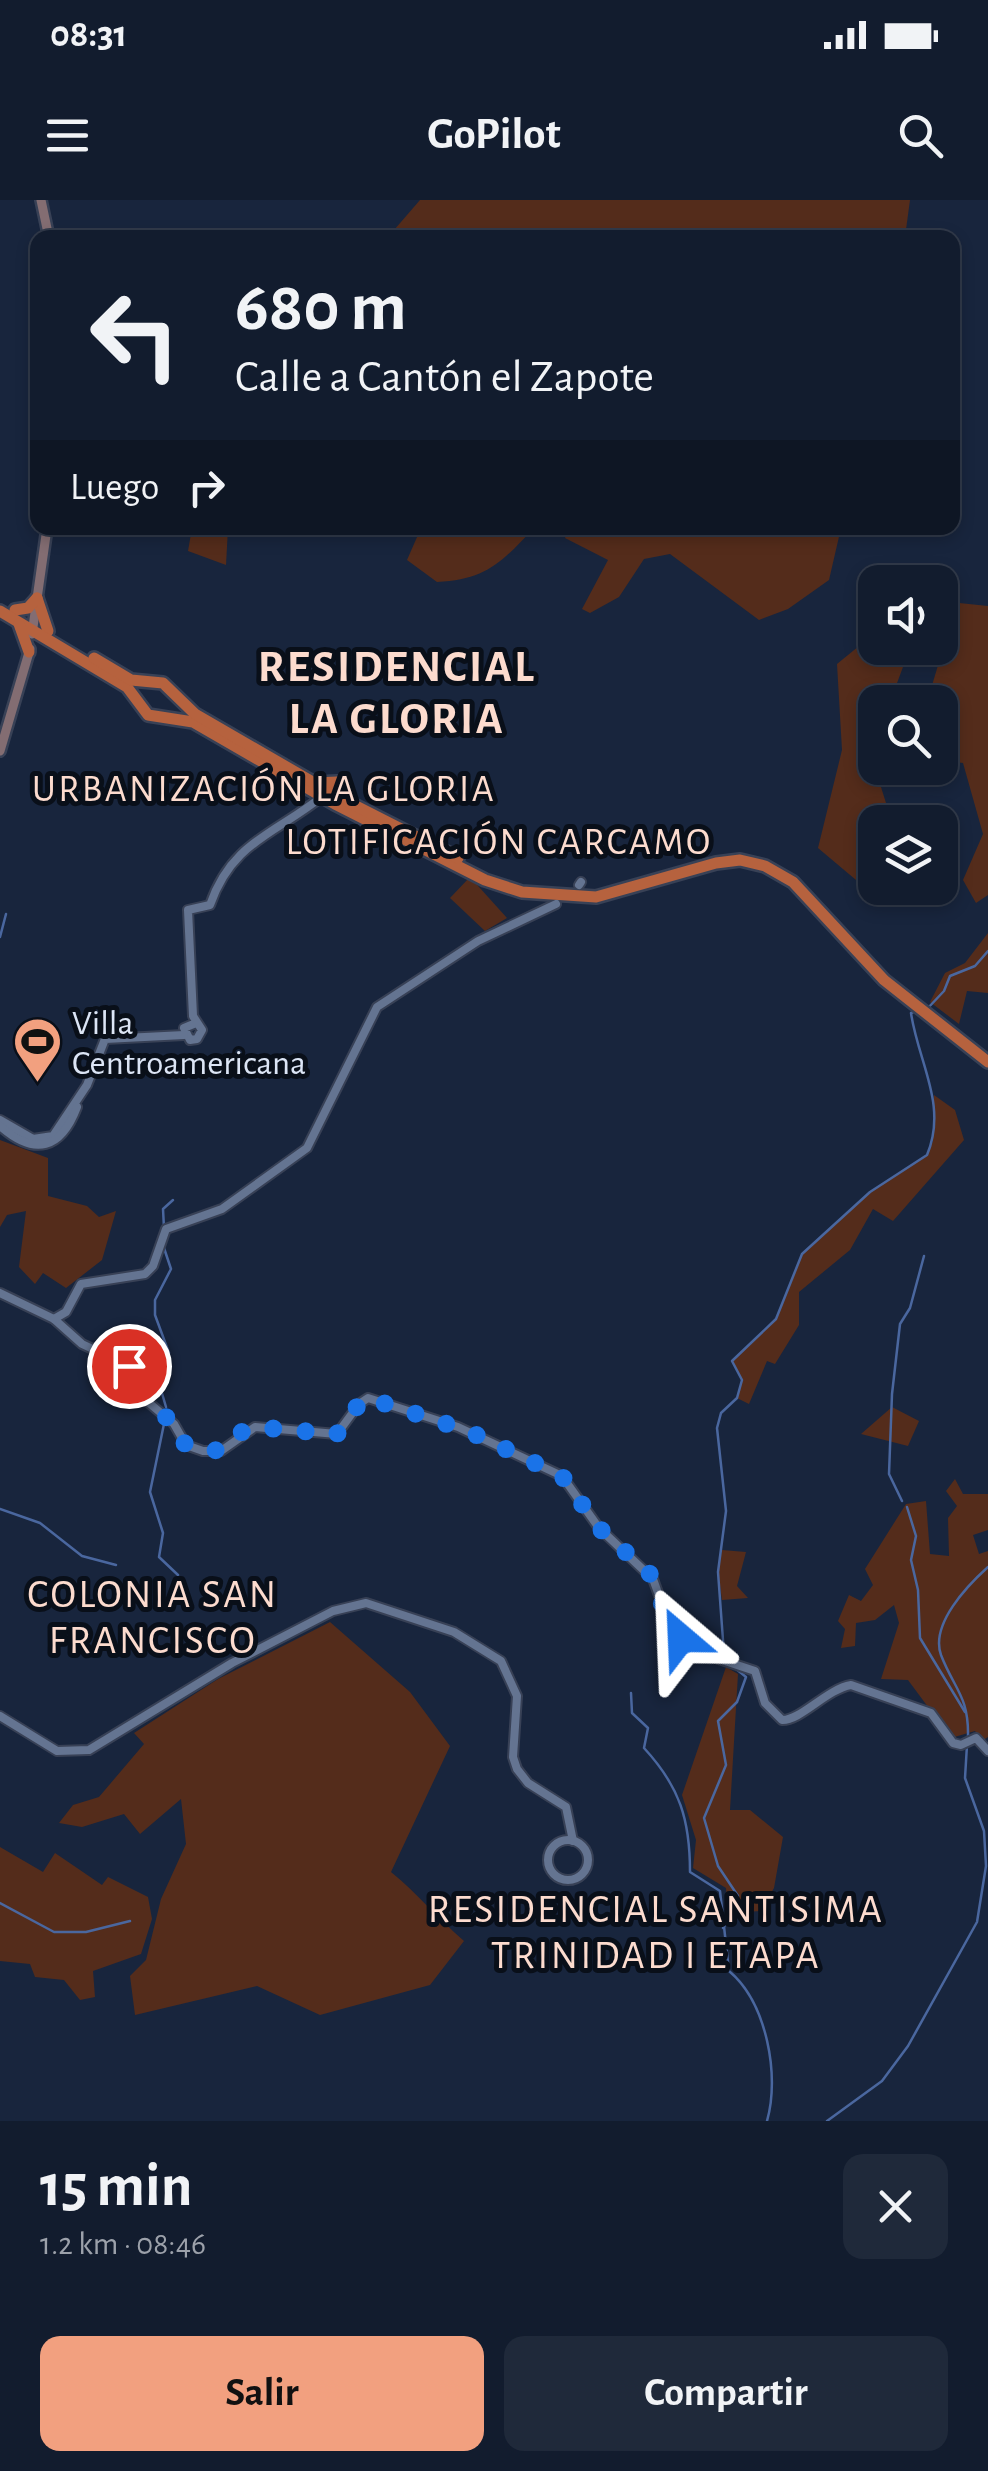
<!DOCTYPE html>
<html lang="es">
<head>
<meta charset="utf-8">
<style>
	:root { --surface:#121c2e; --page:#1f293a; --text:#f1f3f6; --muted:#9ca1aa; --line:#313a4a; --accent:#f2a07f }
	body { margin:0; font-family:"Alegreya Sans",sans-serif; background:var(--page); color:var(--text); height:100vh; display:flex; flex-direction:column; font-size:38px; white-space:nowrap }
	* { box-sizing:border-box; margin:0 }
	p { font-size:32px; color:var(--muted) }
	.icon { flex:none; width:55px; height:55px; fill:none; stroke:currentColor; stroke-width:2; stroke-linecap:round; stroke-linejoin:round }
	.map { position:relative; height:1921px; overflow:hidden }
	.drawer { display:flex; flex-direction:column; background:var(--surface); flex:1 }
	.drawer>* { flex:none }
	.guide { position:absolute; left:30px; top:30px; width:930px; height:305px; border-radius:20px; box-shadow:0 5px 15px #0003,0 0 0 2px var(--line); background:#121c2e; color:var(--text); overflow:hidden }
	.controls { position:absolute; left:858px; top:365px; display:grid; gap:20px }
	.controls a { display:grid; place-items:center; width:100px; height:100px; border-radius:20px; background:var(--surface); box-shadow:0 5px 15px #0003,0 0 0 2px var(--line); font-size:50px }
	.pin { position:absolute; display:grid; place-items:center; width:85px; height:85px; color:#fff; margin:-42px; border:5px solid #fff; border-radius:50%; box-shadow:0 2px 10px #0007 }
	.me { position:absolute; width:110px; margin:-55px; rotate:334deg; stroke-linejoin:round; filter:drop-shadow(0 0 8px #0008) }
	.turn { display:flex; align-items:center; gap:35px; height:210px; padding:0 40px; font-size:45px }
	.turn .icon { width:130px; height:130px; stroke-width:2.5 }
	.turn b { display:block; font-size:70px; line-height:85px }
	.then { display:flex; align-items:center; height:95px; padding:0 40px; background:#0003; gap:20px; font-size:38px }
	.round { display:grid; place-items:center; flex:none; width:105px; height:105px; border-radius:20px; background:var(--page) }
	.summary { display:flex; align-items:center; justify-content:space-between; height:170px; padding:0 40px }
	h1 { font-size:60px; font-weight:700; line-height:75px }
	.cta { display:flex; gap:20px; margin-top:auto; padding:20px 40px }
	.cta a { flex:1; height:115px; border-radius:20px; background:var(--accent); color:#111; font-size:40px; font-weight:700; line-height:115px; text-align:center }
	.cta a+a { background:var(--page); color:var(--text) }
	.status { display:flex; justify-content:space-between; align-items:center; height:70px; padding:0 50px; background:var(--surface); direction:ltr }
	.status svg { height:28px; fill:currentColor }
	header { display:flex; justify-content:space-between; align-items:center; height:130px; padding:0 40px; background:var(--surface); font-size:45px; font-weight:700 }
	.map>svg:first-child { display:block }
	.green { fill:#542c1b }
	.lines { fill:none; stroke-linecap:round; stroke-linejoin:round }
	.stream { stroke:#4a679f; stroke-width:2.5 }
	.tertiary-casing { stroke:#384156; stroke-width:12 }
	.secondary-casing { stroke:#384156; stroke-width:14 }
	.trunk-casing { stroke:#384156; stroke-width:16 }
	.tertiary { stroke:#647491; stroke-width:8 }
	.secondary { stroke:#836d72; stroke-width:9 }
	.trunk { stroke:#b6623e; stroke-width:11 }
	.route { stroke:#1a73e8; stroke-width:18; stroke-dasharray:0 32.4 }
	.labels { text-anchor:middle; stroke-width:10; stroke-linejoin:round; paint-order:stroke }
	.poi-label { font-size:35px; fill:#dce5f5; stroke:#090f19; text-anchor:start }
	.neighbourhood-label { font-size:38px; letter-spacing:2.5px; fill:#fcdbce; stroke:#090f19 }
	.quarter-label { font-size:40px; letter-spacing:2.5px; fill:#fcdbce; stroke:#090f19 }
	.district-label { font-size:45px; font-weight:bold; letter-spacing:2.5px; fill:#fcdbce; stroke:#090f19 }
</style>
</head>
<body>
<div class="status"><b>08:31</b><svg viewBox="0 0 49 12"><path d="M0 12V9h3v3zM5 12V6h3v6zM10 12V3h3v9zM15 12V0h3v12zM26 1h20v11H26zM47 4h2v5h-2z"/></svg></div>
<header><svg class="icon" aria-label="menu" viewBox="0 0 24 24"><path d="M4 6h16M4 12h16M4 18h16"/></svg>GoPilot<svg class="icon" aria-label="search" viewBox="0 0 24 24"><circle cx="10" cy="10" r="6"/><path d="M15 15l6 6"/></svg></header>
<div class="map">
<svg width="988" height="1921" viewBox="0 0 988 1921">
	<rect width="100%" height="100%" fill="#18253d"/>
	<g class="green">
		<polygon points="420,0 910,0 905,37 388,37"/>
		<polygon points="192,328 228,328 226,365 188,351"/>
		<path d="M421,328H534C502,362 486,380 437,382L407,360Z"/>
		<polygon points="569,328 841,328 829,380 788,409 759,420 670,354 644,359 619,397 590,413 582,409 608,360 565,338"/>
		<polygon points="940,401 988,406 988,695 976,703 963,680 983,634 963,563 940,560 940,502 927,502 948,432 945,418 940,415"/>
		<polygon points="875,433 875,448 910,448 890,502 875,502 870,535 875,568 892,622 875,622 875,688 896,688 881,701 818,648 842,550 837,464"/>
		<polygon points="470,677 507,718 485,731 450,698"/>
		<polygon points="988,733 988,793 967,791 959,824 930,802 945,773 965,763"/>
		<polygon points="934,895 955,910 964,940 893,1021 873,1009 850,1050 799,1092 799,1125 775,1164 767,1161 749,1204 737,1198 742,1181 732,1161 776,1119 802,1054 870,992 927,955 933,941"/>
		<polygon points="0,940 48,958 48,996 87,1006 99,1017 116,1011 102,1060 66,1088 43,1073 35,1084 19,1067 26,1011 7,1015 0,1027"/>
		<polygon points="892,1207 919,1221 908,1246 861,1234"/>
		<polygon points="955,1279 963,1294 988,1294 988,1330 973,1335 979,1354 988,1351 988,1537 982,1541 975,1531 951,1538 908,1480 881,1479 899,1423 894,1405 875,1420 856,1423 855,1446 841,1448 845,1429 838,1421 849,1395 861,1401 873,1385 865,1369 906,1304 926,1301 930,1354 949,1356 948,1318 957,1306 946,1291"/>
		<polygon points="722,1350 746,1352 737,1386 748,1398 722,1400 718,1371"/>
		<path d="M330,1422L410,1492L450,1546L391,1672C418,1694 437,1718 464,1741L430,1785L320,1815L257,1786L135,1815L130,1776L146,1760L161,1699L186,1644L181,1599L140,1634L124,1614L82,1627L59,1623L73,1605L99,1597L144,1544L134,1533L218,1479Z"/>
		<polygon points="726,1467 738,1474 730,1610 750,1610 783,1637 774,1688 761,1711 728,1713 726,1688 693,1668 696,1640 682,1595"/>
		<polygon points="0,1647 43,1672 55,1653 102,1685 108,1677 148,1697 152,1719 141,1754 93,1771 95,1797 80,1800 64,1780 35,1777 30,1764 0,1761"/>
	</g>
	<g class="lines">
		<g class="stream">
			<polyline points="0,737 6,714"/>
			<polyline points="927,809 944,791 950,776 975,766 988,751"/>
			<polyline points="164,1028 163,1009 173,1000"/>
			<polyline points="163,1045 171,1069 155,1100 155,1115 169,1153 159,1183 166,1207"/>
			<polyline points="165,1219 150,1292 163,1333 159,1357 178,1375"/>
			<polyline points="902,1301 889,1274 892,1194 900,1124 910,1108 924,1056"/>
			<polyline points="907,1307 916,1336 911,1360 918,1390 920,1438 965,1512"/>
			<polyline points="0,1309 40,1323 82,1356 116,1365"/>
			<path d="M724,1454L718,1372L726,1311L717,1228L721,1213L737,1198L742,1180L732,1161L776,1119L802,1054L870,992L927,955C948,905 918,862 911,813L916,811"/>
			<path d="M631,1493L632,1513L648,1528L644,1548C680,1587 690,1620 690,1672L720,1691L729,1771C767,1803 780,1876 767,1921"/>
			<path d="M968,1537C969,1496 954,1489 941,1455C930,1424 968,1385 988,1367"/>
			<polyline points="0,1703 54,1732 86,1732 130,1721"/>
			<polyline points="723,1728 735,1711 738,1696 718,1666 704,1618 726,1565 718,1521 737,1502 746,1477 735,1468"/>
			<polyline points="827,1921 882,1881 908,1846 977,1722 986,1666 984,1631 965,1578 967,1545"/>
		</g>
		<defs>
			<g id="tertiary">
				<polyline points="579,685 581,682"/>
				<path d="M196,823L184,828L190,840L197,839L202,830L193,816L188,710L210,705C232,641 276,634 324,595"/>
				<polyline points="0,920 33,939 53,936 87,885 105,839 184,835"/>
				<path d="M0,926C35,957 61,949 77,907"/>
				<path d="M0,1093L54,1119L82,1144L129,1166L142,1197L174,1224L186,1245L203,1251H221L255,1227L337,1234L359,1204L368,1198L458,1227L562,1276L599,1328L653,1379L669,1423L681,1437L698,1452L755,1471L765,1503L782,1520C800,1521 827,1489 851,1485L931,1513L953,1543L961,1545L976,1538L988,1551"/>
				<polyline points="54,1119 66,1112 81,1084 145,1074 153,1066 166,1029 222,1009 307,948 377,807 478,741 556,704"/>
				<polyline points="0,1516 57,1551 89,1550 232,1463 333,1411 366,1403 454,1432 501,1461 517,1496 513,1557 517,1569 528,1583 566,1607 573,1641"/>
				<circle cx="568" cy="1660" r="20"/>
			</g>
			<g id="secondary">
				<polyline points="41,0 49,38"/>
				<polyline points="32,434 47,328"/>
				<polyline points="0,551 30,449"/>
			</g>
			<g id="trunk">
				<polyline points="37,398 48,431"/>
				<polyline points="15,410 28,408 37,398"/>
				<polyline points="0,411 127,487 148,515 193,522 335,604 485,680 522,692 596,697 716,663 740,660 765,666 793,682 884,780 988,862"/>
				<polyline points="19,424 29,452"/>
				<polyline points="94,458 131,480 163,483 195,514 342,599 458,658"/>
				<polyline points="317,583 337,582 342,599"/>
			</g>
		</defs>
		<use href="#tertiary" class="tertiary-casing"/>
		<use href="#secondary" class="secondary-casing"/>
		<use href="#trunk" class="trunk-casing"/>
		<use href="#tertiary" class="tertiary"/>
		<use href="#secondary" class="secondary"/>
		<use href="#trunk" class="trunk"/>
	</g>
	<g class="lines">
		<path class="route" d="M129,1166L142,1196L174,1224L185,1244C230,1264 221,1235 255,1227L337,1234L359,1204L368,1198L468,1231L562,1276L599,1328L650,1374L670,1424L681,1438"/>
	</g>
	<defs>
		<symbol id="stadium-pin" viewBox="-11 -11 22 30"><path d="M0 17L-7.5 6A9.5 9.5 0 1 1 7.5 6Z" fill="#f2a07f" stroke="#090f19"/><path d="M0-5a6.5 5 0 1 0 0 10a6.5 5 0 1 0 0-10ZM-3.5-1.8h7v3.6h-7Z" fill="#111"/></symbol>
	</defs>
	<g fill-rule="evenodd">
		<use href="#stadium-pin" x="10" y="814" width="55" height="75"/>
	</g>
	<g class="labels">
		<g class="poi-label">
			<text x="72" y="834">Villa<tspan x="72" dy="40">Centroamericana</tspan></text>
		</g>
		<g class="neighbourhood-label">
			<text x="264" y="601">URBANIZACIÓN LA GLORIA</text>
			<text x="499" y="654">LOTIFICACIÓN CARCAMO</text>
		</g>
		<g class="quarter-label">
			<text x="153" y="1407">COLONIA SAN<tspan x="153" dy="46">FRANCISCO</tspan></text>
			<text x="656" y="1722">RESIDENCIAL SANTISIMA<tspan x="656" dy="46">TRINIDAD I ETAPA</tspan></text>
		</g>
		<g class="district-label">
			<text x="397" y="481">RESIDENCIAL<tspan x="397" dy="52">LA GLORIA</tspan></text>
		</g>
	</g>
</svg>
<div class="controls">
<a><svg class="icon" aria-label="sound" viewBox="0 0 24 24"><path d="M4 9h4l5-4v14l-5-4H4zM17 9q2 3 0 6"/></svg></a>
<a><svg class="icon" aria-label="search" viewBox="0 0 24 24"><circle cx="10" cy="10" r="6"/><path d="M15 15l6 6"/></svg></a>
<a><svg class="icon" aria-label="layers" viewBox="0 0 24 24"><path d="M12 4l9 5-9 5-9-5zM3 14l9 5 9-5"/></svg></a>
</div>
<div class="pin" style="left:129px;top:1166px;background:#d93025"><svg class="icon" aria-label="arrive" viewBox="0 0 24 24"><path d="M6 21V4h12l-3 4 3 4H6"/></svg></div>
<svg class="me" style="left:681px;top:1438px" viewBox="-20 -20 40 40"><path d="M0-17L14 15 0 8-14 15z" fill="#1a73e8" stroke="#fff" stroke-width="4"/></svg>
<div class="guide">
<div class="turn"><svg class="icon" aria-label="left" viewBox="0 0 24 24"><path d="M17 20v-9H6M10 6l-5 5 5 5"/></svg><div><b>680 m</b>Calle a Cantón el Zapote</div></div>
<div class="then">Luego<svg class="icon" aria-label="right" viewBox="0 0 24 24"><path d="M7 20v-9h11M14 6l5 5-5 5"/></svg></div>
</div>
</div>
<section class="drawer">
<div class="summary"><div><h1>15 min</h1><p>1.2 km · 08:46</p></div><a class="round"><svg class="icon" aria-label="close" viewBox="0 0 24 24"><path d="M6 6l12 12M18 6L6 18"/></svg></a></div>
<div class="cta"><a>Salir</a><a>Compartir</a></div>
</section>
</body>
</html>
